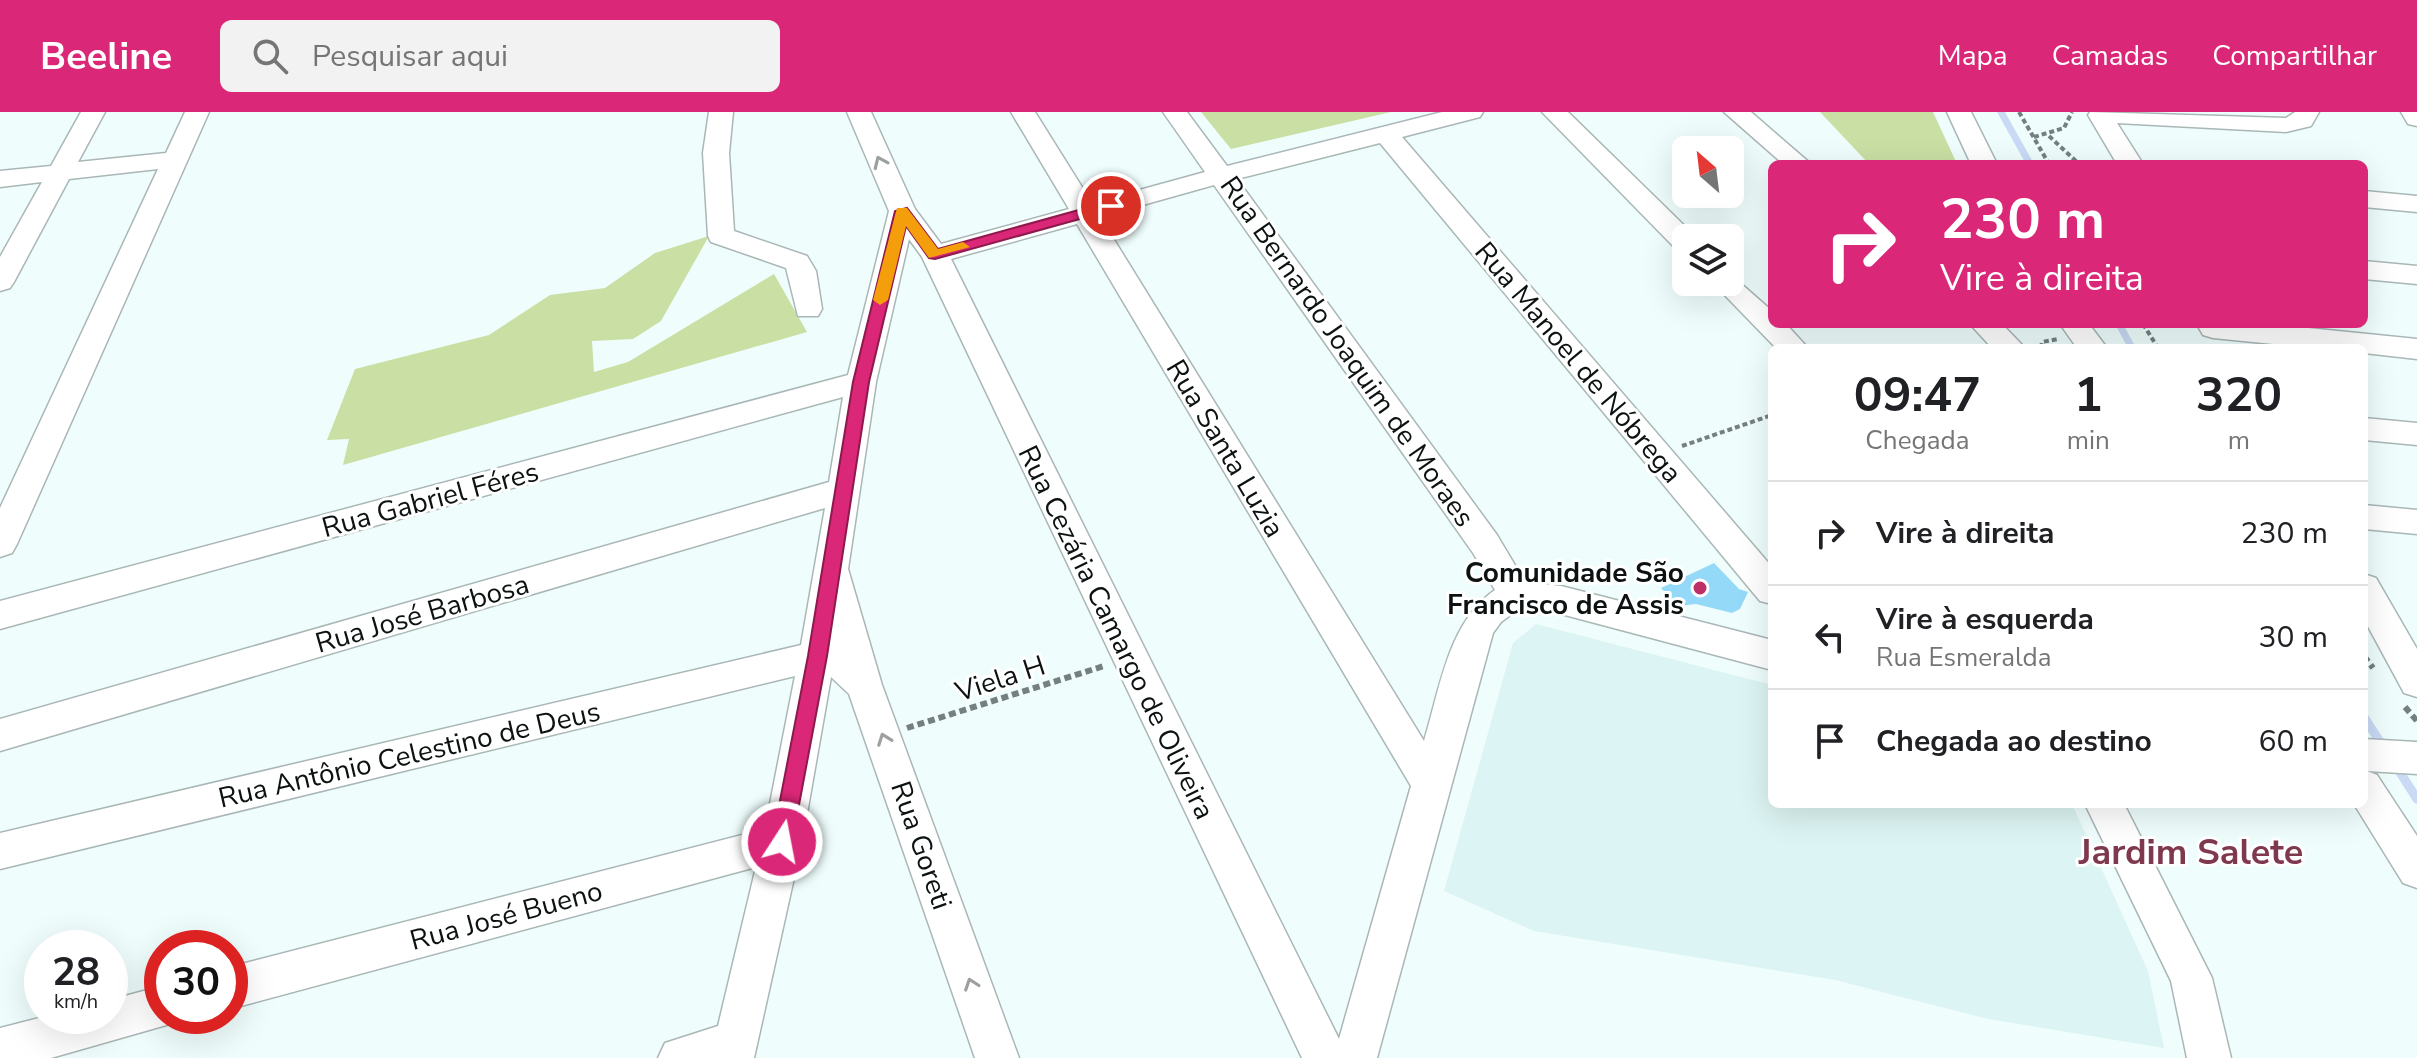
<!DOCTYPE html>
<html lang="pt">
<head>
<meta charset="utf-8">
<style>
	:root { --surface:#fff; --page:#f2f2f2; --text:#202124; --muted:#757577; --line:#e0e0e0; --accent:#db2777 }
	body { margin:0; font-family:"Nunito Sans",sans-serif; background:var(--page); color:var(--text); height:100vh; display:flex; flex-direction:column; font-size:30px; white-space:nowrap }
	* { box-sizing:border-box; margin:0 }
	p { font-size:26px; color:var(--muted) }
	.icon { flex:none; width:44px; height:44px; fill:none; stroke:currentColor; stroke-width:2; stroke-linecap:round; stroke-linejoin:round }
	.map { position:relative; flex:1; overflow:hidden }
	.sheet { position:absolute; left:1768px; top:232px; width:600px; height:464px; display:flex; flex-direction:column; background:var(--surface); border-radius:12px; box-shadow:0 8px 32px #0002 }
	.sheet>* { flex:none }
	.banner { position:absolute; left:1768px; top:48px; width:600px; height:168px; border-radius:12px; box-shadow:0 8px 32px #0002; background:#db2777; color:#fff; overflow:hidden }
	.needle { width:52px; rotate:332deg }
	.fabs { position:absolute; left:1672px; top:24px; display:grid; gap:16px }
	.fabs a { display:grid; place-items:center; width:72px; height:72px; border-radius:12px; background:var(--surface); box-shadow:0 8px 32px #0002; font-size:40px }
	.speed { position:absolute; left:24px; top:818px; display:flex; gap:16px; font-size:40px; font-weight:700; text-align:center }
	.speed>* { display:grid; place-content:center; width:104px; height:104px; border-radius:50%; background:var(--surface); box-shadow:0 8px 32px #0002; line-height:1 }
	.speed small { font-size:20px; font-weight:400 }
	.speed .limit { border:12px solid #d22; background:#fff; color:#111 }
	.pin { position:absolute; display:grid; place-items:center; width:68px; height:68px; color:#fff; margin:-34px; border:4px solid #fff; border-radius:50%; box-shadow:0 2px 8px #0007 }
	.me { position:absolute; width:88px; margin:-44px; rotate:11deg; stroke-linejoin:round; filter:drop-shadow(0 0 6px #0008) }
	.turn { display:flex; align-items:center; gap:28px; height:168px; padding:0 40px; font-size:36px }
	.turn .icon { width:104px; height:104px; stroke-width:2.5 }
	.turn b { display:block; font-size:56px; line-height:68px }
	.eta { display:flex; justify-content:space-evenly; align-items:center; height:136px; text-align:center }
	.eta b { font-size:48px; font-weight:700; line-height:56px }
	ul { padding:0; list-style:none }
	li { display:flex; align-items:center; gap:24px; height:104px; padding:0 40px; border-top:2px solid var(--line) }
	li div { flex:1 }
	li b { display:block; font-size:30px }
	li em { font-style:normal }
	header { display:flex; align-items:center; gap:48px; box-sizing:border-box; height:112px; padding:0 40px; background:var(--accent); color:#fff }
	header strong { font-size:38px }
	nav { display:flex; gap:44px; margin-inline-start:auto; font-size:28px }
	.search { width:560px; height:72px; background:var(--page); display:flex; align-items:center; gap:20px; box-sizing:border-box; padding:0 28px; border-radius:12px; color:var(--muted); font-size:30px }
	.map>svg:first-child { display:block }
	.built { fill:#dcf4f3 }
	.green { fill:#c9dfa3 }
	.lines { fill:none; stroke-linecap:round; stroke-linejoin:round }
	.stream-far1 { stroke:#cadaf5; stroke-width:7 }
	.stream { stroke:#cadaf5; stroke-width:9 }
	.building { fill:#94d9f7 }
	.minor-casing { stroke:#a9b7b6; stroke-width:3 }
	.path-far1 { stroke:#757f7f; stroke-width:4; stroke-dasharray:5 3; stroke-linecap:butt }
	.path { stroke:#757f7f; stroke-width:6; stroke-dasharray:7 4; stroke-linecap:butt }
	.minor { fill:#fff; fill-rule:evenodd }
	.oneway { stroke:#9ea0a0 }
	.route { fill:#db2777; stroke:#8e194d; stroke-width:2 }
	.slow { fill:#f59e0b }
	.poi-dot { fill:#bc3065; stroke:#fff; stroke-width:3 }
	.labels { text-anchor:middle; stroke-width:6; stroke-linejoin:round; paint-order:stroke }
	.street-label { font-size:28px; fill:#0c1111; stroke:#fff }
	.poi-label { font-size:28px; font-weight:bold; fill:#0c1111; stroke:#fff; text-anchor:end }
	.district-label { font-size:36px; font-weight:bold; fill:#7f394f; stroke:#fff }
</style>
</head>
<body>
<header>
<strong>Beeline</strong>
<div class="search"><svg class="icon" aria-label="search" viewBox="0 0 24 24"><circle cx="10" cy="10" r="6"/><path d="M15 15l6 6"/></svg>Pesquisar aqui</div>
<nav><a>Mapa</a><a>Camadas</a><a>Compartilhar</a></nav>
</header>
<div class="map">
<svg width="2417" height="946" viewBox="0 0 2417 946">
	<rect width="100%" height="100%" fill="#effefd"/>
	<polygon class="built" points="1536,512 1772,573 1772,692 2072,692 2148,859 2164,936 1988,907 1835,868 1534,819 1444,779 1513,531"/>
	<g class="green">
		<polygon points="1201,0 1391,0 1231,37"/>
		<polygon points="1820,0 1933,0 1957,52 1869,52"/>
		<polygon points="709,124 661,209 633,227 592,229 594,260 628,250 774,162 807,220 343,353 349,327 327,328 355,257 489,223 550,183 605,176 655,141"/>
	</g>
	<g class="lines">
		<g class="stream-far1">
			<polyline points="2001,0 2030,52"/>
			<polyline points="2119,212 2132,236"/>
		</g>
		<g class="stream">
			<polyline points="2364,605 2384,636"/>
			<polyline points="2396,654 2417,687"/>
		</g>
	</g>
	<polygon class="building" points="1714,451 1739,477 1748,480 1740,497 1732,501 1696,492 1678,494 1661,476"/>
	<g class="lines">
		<defs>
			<g id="minor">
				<polygon points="81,0 105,0 78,50 166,41 185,0 209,0 17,432 12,441 0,445 0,396 158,57 69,67 14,170 10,176 0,179 0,145 42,70 0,75 0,59 51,54"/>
				<polygon points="709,0 733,0 729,41 734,119 807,144 816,159 822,197 818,204 798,204 786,156 711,130 708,124 703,41"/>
				<path d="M847,0H871L915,97L941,132L1069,97L1011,0H1035L1092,91L1205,60L1163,0H1187L1227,54L1442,0H1483L1480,5L1402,25L1772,455V492L1760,489L1380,31L1237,67L1497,423L1525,470L1561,474L1772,528V558L1561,502L1520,496L1501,510L1493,521L1377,946H1302L922,145L909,127L876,270L848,457L882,573L1019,946H975L849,582L831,565L802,730L754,946H658L665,931L718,914L756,755L230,897V855L765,717L795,564L0,757V721L801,533L825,396L0,639V607L829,370L843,285L0,517V489L848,263L889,99ZM1214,73L1473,441L1495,478C1448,510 1440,577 1424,629L1100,105ZM1077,112L1411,674L1339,927L951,147Z"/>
				<polygon points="1542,0 1568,0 1696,125 1686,126 1686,140 1676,137"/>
				<polygon points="1724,0 1751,0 1811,52 1783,52"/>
				<polygon points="1947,0 1971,0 1997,52 1971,52"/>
				<polygon points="2090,0 2286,6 2295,0 2319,0 2311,14 2286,20 2117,11 2143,52 2117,52 2088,3"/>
				<polygon points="2401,0 2417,0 2417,14 2408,12"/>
				<polygon points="2364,79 2417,84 2417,100 2364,95"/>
				<polygon points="2364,149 2417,154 2417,172 2364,167"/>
				<polygon points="1730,162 1772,199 1772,212 1786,212 1808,236 1776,236 1712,170 1730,170"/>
				<polygon points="1970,212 2002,212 2025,236 1992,236"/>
				<polygon points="2060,212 2089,212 2107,236 2077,236"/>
				<polygon points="2201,212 2268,212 2417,227 2417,247 2364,241 2364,236 2312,236 2213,226 2203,223 2199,216"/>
				<polygon points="2364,306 2417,311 2417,333 2364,328"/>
				<polygon points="2364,393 2417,398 2417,422 2364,417"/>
				<polygon points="2364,462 2376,466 2417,537 2417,585 2404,581 2364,507"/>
				<polygon points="2364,627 2417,630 2417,662 2367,659 2377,663 2417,724 2417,776 2403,771 2354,692 2364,692"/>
				<polygon points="2085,692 2124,692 2212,866 2231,946 2187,946 2171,869"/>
				<polygon points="162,874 162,904 179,904 177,910 51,946 0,946 0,916 47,904 110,904 110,888"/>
			</g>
		</defs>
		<use href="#minor" class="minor-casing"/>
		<g class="path-far1">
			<polyline points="2019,0 2049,52"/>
			<polyline points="2049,24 2079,52"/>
			<polyline points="2034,25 2064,16 2072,0"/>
			<polyline points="2143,212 2158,236"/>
			<polyline points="2041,236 2042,230 2058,227"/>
			<polyline points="1682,334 1772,303"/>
		</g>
		<g class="path">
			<polyline points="2364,544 2373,556"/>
			<polyline points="2405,595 2417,609"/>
			<polyline points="907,616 1104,554"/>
		</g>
		<use href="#minor" class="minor"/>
	</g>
	<defs><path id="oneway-chevron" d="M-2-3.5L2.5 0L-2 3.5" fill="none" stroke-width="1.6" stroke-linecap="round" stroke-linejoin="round" transform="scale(2)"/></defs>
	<g class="oneway">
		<use href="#oneway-chevron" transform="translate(880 50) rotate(-114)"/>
		<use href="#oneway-chevron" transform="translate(884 627) rotate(-110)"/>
		<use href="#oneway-chevron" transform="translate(971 872) rotate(-109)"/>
	</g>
	<polygon class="route" points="1111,89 1116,91 1116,97 935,147 929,146 906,114 869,270 827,544 792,730 789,737 782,739 775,737 772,730 808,544 853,270 895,99 907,96 938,137"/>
	<polygon class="slow" points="897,96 907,96 938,137 963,130 970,135 929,146 906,114 888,188 880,193 873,188"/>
	<circle class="poi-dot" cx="1700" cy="476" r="8"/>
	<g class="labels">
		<g class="street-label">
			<text transform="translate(1348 239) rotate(55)" y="10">Rua Bernardo Joaquim de Moraes</text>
			<text transform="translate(1579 250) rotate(50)" y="10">Rua Manoel de Nóbrega</text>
			<text transform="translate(1226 336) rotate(59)" y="10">Rua Santa Luzia</text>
			<text transform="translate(430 387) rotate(-15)" y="10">Rua Gabriel Féres</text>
			<text transform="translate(422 501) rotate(-16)" y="10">Rua José Barbosa</text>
			<text transform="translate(1117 520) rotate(64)" y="10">Rua Cezária Camargo de Oliveira</text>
			<text transform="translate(1000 566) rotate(-18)" y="10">Viela H</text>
			<text transform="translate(409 642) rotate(-13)" y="10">Rua Antônio Celestino de Deus</text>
			<text transform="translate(922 733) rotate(71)" y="10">Rua Goreti</text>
			<text transform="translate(506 803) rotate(-15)" y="10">Rua José Bueno</text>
		</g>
		<g class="poi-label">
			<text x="1684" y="470">Comunidade São<tspan x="1684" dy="32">Francisco de Assis</tspan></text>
		</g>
		<g class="district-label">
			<text x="2191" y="752">Jardim Salete</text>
		</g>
	</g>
</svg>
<div class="fabs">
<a><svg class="needle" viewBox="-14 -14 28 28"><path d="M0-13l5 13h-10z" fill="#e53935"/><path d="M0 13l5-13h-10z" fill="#757577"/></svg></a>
<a><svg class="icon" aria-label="layers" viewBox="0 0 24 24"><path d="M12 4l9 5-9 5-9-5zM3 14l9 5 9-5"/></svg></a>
</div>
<div class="speed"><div>28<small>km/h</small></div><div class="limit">30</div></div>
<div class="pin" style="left:1111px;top:94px;background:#d93025"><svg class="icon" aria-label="arrive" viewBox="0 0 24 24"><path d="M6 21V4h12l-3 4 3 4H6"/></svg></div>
<svg class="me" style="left:782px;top:730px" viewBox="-20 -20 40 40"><circle r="17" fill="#db2777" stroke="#fff" stroke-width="3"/><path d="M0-11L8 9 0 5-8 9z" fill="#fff"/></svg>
<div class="banner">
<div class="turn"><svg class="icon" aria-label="right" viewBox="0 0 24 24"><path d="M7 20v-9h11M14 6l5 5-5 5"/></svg><div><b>230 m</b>Vire à direita</div></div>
</div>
<section class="sheet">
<div class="eta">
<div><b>09:47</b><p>Chegada</p></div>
<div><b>1</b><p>min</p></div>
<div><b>320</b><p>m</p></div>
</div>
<ul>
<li><svg class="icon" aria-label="right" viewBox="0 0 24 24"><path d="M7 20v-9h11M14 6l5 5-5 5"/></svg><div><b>Vire à direita</b></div><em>230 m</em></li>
<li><svg class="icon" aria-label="left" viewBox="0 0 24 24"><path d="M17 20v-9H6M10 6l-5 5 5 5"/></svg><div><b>Vire à esquerda</b><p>Rua Esmeralda</p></div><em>30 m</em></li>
<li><svg class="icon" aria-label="arrive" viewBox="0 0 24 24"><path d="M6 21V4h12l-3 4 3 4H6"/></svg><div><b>Chegada ao destino</b></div><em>60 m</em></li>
</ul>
</section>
</div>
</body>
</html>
